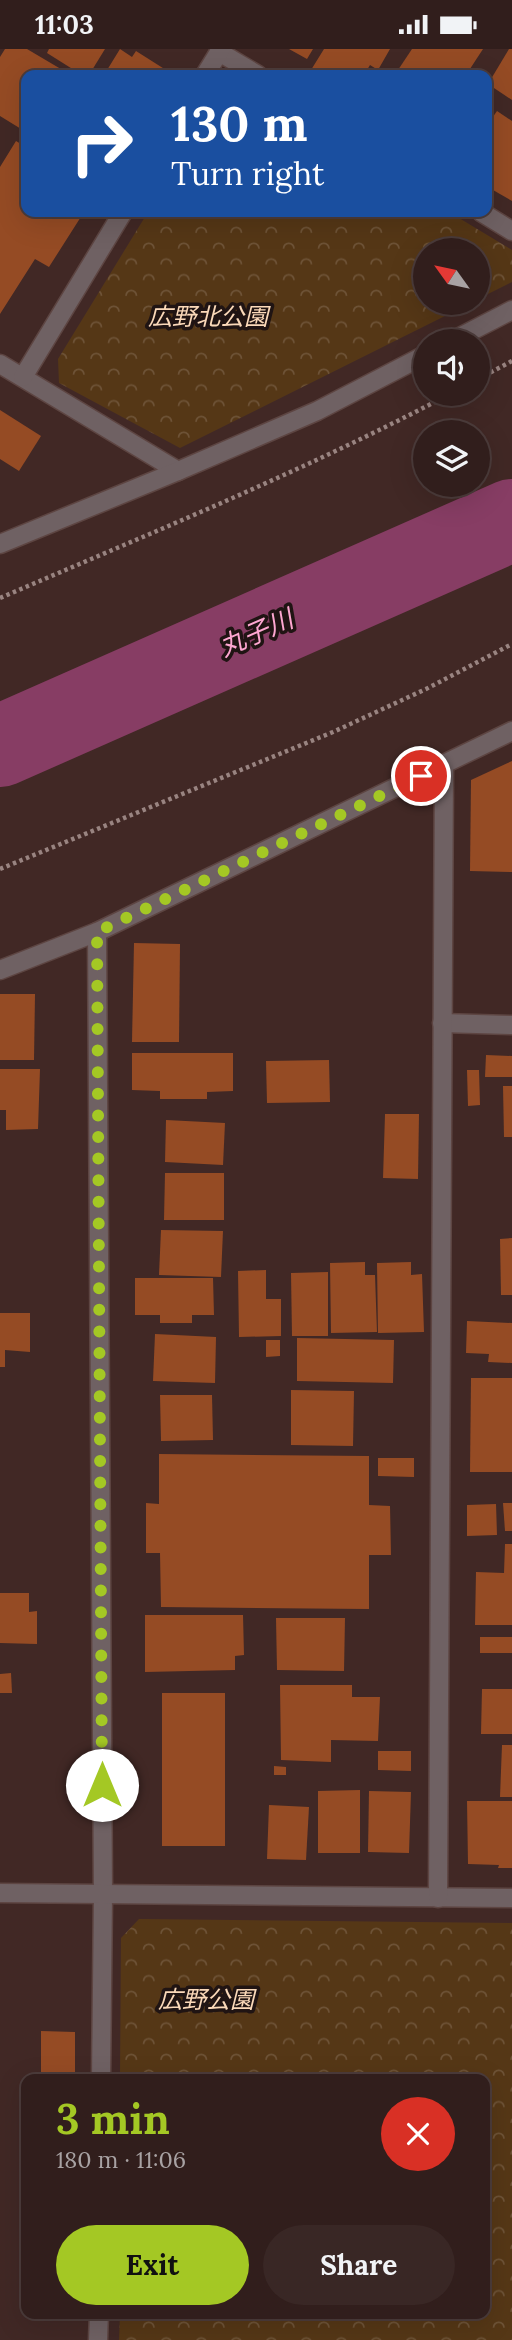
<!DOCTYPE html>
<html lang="en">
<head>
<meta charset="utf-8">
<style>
	:root { --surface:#311e1c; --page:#392725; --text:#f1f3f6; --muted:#a8a2a3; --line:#4c3c3b; --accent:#a4c824 }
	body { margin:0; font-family:Lora,"Noto Sans JP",serif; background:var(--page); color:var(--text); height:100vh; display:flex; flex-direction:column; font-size:26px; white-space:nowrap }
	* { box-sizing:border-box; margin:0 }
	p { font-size:23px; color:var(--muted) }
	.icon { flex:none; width:38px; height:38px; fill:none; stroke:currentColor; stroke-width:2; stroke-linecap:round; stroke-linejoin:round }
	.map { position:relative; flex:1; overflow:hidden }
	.panel { position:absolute; left:21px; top:2025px; width:469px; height:245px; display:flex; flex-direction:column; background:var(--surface); border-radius:14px; box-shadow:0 7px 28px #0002,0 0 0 2px var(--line) }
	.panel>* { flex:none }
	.guide { position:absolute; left:21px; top:21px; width:471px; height:147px; border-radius:14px; box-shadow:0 7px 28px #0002,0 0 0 2px var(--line); background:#1a4fa0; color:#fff; overflow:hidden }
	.needle { width:46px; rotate:303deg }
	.controls { position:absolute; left:413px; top:189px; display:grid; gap:14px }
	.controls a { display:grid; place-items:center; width:77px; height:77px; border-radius:50%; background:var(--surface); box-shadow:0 7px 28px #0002,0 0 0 2px var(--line); font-size:35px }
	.pin { position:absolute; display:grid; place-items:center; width:60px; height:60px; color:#fff; margin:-30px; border:4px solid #fff; border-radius:50%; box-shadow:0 2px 7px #0007 }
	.me { position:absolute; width:77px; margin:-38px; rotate:0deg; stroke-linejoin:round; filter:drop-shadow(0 0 5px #0008) }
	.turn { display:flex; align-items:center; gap:24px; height:147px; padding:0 35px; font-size:32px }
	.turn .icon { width:91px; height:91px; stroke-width:2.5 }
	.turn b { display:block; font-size:49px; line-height:60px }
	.round { display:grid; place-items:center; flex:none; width:74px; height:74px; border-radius:37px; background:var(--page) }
	.head { display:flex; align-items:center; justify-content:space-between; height:119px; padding:0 35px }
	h1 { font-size:42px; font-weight:800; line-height:52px; color:var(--accent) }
	.cta { display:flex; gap:14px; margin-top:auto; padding:14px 35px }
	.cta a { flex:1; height:80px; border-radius:42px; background:var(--accent); color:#111; font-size:28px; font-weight:800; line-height:80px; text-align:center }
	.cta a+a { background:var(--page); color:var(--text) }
	.status { display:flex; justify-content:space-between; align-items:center; height:49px; padding:0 35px; background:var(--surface); direction:ltr }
	.status svg { height:19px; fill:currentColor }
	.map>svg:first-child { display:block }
	.park { fill:url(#park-crowns) }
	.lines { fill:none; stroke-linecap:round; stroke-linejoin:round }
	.river { stroke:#873d64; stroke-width:82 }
	.building { fill:#954b24 }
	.minor-casing { stroke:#5d4542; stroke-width:21 }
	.path { stroke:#998481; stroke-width:4.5; stroke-dasharray:3.5 3.5; stroke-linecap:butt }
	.minor { stroke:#6f6163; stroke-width:18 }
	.route { stroke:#a4c824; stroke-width:12; stroke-dasharray:0 21.6 }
	.labels { text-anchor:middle; stroke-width:7; stroke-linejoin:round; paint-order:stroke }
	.park-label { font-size:24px; font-style:italic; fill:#fbd9b9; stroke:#201413 }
	.water-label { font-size:26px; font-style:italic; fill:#fea7d1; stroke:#201413 }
</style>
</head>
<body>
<div class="status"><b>11:03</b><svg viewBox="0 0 49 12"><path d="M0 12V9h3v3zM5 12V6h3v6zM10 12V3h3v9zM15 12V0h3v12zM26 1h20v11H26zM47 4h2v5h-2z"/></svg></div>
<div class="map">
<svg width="512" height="2291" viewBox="0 0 512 2291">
	<defs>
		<pattern id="park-crowns" width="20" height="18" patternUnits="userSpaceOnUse" patternTransform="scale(1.75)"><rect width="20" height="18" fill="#553716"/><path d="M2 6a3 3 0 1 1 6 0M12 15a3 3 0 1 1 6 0" fill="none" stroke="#6e5337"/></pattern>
	</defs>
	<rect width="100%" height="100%" fill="#412825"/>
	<g class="park">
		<polygon points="148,163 449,163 512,201 512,233 478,250 478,201 425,201 425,254 471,254 180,399 59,334 58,310"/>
		<polygon points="139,1870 512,1874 512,2291 119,2291 120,2265 485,2264 485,2030 120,2030 121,1889"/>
	</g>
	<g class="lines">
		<polyline class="river" points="0,697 512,471"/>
	</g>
	<g class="building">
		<polygon points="5,0 27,0 71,26 26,26 26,83 0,67 0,8"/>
		<polygon points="49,0 105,0 89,26 82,26 47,4"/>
		<polygon points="120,0 132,8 136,2 166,21 163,26 104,26"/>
		<polygon points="289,0 313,0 307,10"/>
		<polygon points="324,0 390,0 378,21 370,16 364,26 319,26 311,21"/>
		<polygon points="412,0 483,0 466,26 399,26 396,24"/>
		<polygon points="509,0 512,0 512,51 488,35"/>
		<polygon points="497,62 512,72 512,152 486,137 486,78"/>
		<polygon points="16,92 26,98 26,163 84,163 49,218 35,210 0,265 0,118"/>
		<polygon points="0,361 41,387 19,422 0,410"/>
		<polygon points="512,712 512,823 470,822 471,731"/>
		<polygon points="134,894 180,895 179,993 132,993"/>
		<polygon points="0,945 35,945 34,1011 0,1011"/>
		<polygon points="132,1004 233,1004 233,1042 207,1043 207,1050 160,1050 160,1042 132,1041"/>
		<polygon points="486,1006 512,1007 512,1028 485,1028"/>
		<polygon points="329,1011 330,1053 267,1054 266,1012"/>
		<polygon points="0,1020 40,1020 38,1080 6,1081 6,1061 0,1061"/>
		<polygon points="467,1021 479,1021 480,1056 468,1057"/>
		<polygon points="503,1037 512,1037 512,1088 504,1088"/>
		<polygon points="385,1065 419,1065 418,1130 383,1129"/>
		<polygon points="166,1071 225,1074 223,1116 165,1113"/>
		<polygon points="165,1124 224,1124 224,1171 164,1171"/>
		<polygon points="161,1181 223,1182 221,1228 159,1226"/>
		<polygon points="512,1189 512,1246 501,1246 500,1190"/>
		<polygon points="365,1213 365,1226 375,1226 377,1283 331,1284 330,1214"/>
		<polygon points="411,1213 411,1226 422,1225 424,1283 378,1284 377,1214"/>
		<polygon points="266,1221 266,1250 281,1250 281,1287 239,1288 238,1222"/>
		<polygon points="328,1223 328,1287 292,1287 291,1224"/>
		<polygon points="135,1229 213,1229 214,1266 192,1266 192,1274 160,1274 160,1266 135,1266"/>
		<polygon points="0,1264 30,1264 30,1303 5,1301 5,1318 0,1318"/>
		<polygon points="467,1272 512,1274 512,1314 488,1313 489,1305 466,1304"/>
		<polygon points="155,1285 216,1288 215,1334 153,1332"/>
		<polygon points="297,1289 394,1291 393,1334 297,1332"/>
		<polygon points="266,1291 280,1291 280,1307 266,1308"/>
		<polygon points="471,1329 512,1329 512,1423 470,1423"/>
		<polygon points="291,1341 354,1342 353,1397 291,1396"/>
		<polygon points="160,1346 212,1346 213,1391 161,1392"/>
		<polygon points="159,1405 369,1407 369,1456 390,1457 391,1506 369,1506 369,1560 161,1558 160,1504 146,1504 146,1454 159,1455"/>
		<polygon points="378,1409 414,1409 414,1428 378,1427"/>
		<polygon points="503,1454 512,1454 512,1482 505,1482"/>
		<polygon points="496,1455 497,1486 467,1487 467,1456"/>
		<polygon points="505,1495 512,1495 512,1576 475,1576 476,1523 504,1524"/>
		<polygon points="0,1544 29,1544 29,1563 37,1562 37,1595 0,1594"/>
		<polygon points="145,1566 243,1566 244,1606 235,1607 235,1621 145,1623"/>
		<polygon points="276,1569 345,1569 344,1622 277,1621"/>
		<rect x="480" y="1588" width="32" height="16"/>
		<polygon points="11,1624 12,1644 0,1644 0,1625"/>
		<polygon points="280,1636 352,1636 352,1648 380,1648 378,1692 331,1691 331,1713 281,1711"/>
		<polygon points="482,1640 512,1640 512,1685 481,1685"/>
		<rect x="162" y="1644" width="63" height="153"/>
		<polygon points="502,1696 512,1696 512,1748 500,1748"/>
		<polygon points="378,1702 411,1702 411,1722 378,1721"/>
		<polygon points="274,1717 286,1718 286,1726 274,1726"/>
		<polygon points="360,1741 360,1804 318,1804 318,1742"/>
		<polygon points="369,1742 411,1743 409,1804 368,1803"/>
		<polygon points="467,1752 512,1752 512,1819 498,1819 499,1816 468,1815"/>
		<polygon points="269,1756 309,1758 306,1811 267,1810"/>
		<polygon points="41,1982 75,1983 75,2030 41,2030"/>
	</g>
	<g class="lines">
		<defs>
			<g id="minor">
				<polyline points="219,3 258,26"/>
				<polyline points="205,26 221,0"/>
				<polyline points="481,163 512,182"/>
				<polyline points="452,292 512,261"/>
				<polyline points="0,315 178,422"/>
				<polyline points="23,328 123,163"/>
				<polyline points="0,495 178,422 317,362 425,306"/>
				<polyline points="97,883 103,1846 101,2030"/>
				<polyline points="0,921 97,883 512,682"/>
				<polyline points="442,974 512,976"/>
				<polyline points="0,1844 512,1849"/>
				<polyline points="438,1849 444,716"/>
				<polyline points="98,2291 99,2264"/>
			</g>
		</defs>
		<use href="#minor" class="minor-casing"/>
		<g class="path">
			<polyline points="478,330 512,312"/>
			<path d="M0,549C151,484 304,422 450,345"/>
			<polyline points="0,820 333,683 426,640 512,595"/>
		</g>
		<use href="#minor" class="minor"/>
	</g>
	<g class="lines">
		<polyline class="route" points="102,1736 97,883 421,727"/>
	</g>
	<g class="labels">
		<g class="park-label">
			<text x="208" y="276">広野北公園</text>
			<text x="206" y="1959">広野公園</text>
		</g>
		<g class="water-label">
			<text transform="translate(256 584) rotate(-24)" y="9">丸子川</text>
		</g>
	</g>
</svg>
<div class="controls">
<a><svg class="needle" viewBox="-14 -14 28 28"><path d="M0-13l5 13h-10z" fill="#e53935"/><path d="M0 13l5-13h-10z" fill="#a8a2a3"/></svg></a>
<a><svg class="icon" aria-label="sound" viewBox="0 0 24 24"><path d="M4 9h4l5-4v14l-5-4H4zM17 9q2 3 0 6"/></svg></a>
<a><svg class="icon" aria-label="layers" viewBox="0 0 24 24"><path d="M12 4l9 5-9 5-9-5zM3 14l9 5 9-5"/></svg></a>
</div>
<div class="pin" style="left:421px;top:727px;background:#d93025"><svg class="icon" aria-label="arrive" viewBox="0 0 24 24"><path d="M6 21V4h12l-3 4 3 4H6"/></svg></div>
<svg class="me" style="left:102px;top:1736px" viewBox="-20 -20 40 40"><circle r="19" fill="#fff"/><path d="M0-13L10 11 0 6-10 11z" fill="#a4c824"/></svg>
<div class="guide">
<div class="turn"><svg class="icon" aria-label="right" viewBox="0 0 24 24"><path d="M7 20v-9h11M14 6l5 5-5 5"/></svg><div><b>130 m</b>Turn right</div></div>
</div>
<section class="panel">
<div class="head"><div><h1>3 min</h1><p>180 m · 11:06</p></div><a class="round" style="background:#d93025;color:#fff"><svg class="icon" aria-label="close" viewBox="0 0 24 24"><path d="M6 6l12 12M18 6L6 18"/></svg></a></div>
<div class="cta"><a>Exit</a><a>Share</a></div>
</section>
</div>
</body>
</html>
